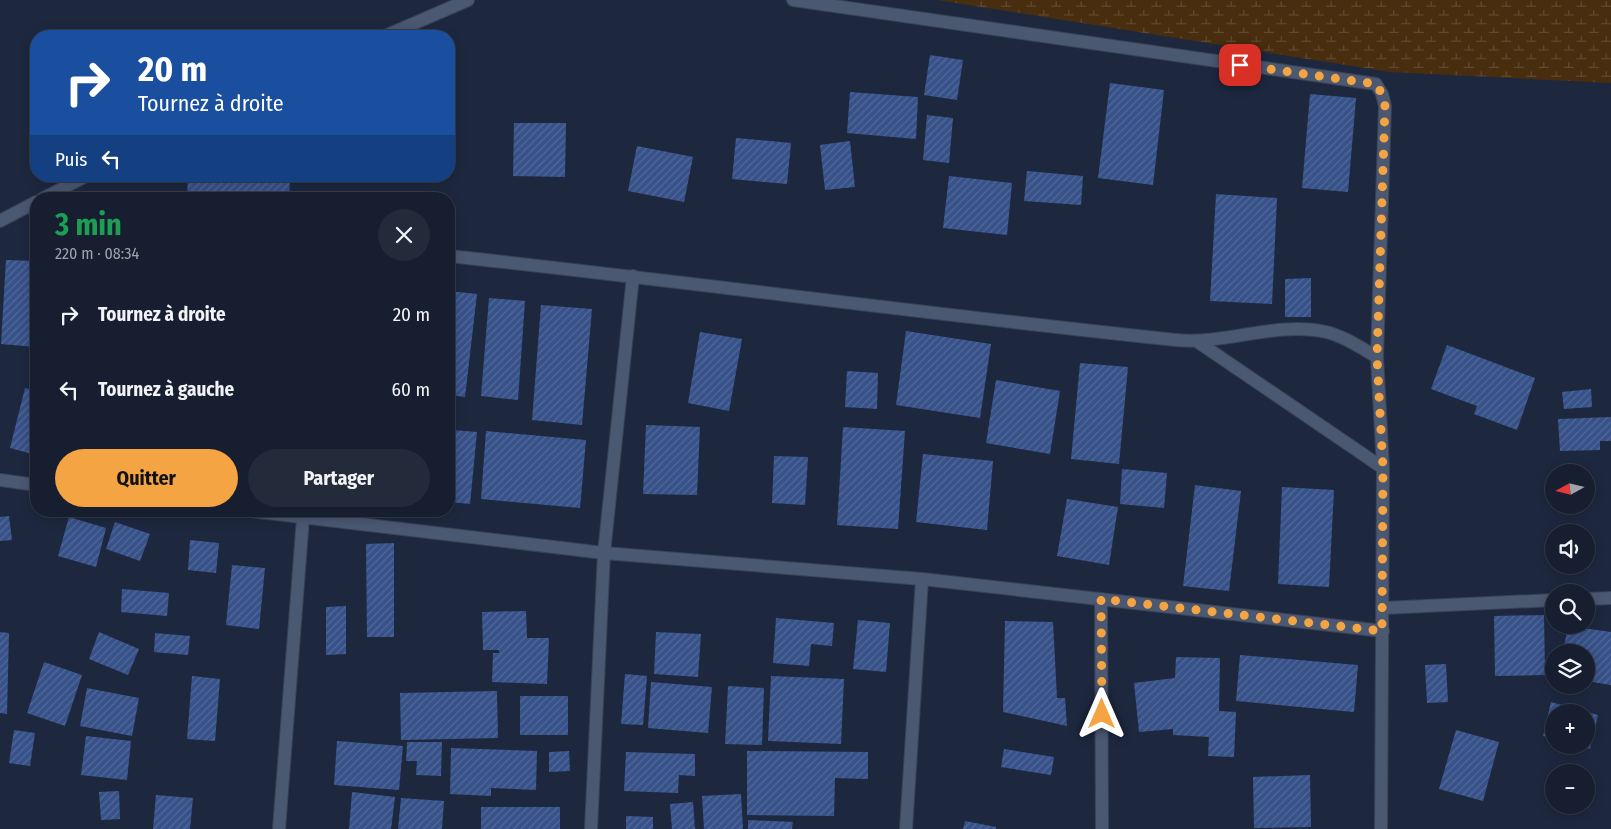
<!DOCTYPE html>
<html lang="fr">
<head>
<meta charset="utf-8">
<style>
	:root { --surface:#161e2f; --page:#232b3b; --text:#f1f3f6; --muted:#9ea2aa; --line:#353c4b; --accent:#f4a443 }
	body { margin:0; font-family:"Fira Sans Condensed",sans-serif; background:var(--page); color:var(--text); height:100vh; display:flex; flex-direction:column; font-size:19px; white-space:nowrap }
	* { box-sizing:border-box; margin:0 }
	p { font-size:16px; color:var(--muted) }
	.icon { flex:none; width:28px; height:28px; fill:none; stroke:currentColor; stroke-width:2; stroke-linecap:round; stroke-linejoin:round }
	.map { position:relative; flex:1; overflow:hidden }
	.sheet { position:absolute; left:30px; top:192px; width:425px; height:325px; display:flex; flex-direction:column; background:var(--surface); border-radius:20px; box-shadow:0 2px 12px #0003,0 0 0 1px var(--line) }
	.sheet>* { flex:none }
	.guide { position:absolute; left:30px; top:30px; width:425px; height:152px; border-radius:20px; box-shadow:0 2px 12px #0003,0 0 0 1px var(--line); background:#1a4fa0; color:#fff; overflow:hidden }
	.needle { width:32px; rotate:262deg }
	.controls { position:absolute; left:1545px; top:464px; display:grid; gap:10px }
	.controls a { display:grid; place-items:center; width:50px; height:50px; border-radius:50%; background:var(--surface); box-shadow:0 2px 12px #0003,0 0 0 1px var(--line); font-size:25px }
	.pin { position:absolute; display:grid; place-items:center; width:42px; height:42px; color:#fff; margin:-21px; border-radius:10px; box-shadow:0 2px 8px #0006 }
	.me { position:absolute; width:55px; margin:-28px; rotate:0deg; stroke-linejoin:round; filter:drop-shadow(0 0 4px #0008) }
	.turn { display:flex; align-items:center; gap:18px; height:105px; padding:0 25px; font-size:22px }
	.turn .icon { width:65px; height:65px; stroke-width:2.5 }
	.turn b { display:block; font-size:35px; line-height:42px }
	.then { display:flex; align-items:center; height:48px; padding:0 25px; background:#0003; gap:10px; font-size:19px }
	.round { display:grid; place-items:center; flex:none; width:52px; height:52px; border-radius:26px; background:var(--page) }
	.overview { display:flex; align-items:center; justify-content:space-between; height:85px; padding:0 25px }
	h1 { font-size:30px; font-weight:700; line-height:38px; color:#1e9e55 }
	.button { display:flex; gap:10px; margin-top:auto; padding:10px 25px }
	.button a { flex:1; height:58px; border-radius:30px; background:var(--accent); color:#111; font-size:20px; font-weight:700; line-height:58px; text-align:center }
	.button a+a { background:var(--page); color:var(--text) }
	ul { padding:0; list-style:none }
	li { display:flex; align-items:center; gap:15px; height:75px; padding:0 25px }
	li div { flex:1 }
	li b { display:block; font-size:19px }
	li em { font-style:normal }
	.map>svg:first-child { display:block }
	.wetland { fill:url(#wetland-marsh) }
	.building { fill:url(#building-hatch) }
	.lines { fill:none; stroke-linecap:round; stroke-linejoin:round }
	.minor-casing { stroke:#3a4256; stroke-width:14 }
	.minor { stroke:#4b5872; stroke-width:12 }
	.route { stroke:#f4a443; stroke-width:9; stroke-dasharray:0 16.2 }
</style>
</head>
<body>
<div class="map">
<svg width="1611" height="829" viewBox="0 0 1611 829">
	<defs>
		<pattern id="wetland-marsh" width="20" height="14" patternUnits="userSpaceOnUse" patternTransform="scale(1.25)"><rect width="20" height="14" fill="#482d0e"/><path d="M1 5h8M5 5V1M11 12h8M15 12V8" fill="none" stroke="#614a31"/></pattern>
		<pattern id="building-hatch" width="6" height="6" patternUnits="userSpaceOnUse" patternTransform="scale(1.25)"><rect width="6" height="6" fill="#375189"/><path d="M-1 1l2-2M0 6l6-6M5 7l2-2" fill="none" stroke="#536999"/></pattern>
	</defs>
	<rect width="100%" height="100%" fill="#1d283f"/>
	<polygon class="wetland" points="937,0 1611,0 1611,83 1390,72"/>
	<g class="building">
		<polygon points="930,55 963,60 957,100 924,95"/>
		<polygon points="1110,83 1164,90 1153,185 1098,178"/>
		<polygon points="850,92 918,97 916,139 847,133"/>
		<polygon points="1310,94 1356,98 1348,192 1302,188"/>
		<polygon points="927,115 953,118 949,163 923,160"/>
		<polygon points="514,123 566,123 565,177 513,176"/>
		<polygon points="736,138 791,143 787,184 732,179"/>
		<polygon points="850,141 855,187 825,190 820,145"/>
		<polygon points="637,146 693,157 684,202 628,191"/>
		<polygon points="1027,171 1083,176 1081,205 1024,201"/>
		<polygon points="188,176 290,176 289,199 187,199"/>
		<polygon points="949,176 1012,183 1007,235 943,228"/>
		<polygon points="1216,194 1277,198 1272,304 1210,301"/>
		<polygon points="6,260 36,261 36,347 1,344"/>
		<polygon points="1311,278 1311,317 1285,317 1285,279"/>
		<polygon points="449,291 477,294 465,397 449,395"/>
		<polygon points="489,298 525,301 518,400 481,396"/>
		<polygon points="541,305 592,309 582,425 532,420"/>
		<polygon points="906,331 991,344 980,418 896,405"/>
		<polygon points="700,332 742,339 729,411 688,403"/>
		<polygon points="1447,345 1535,378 1517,430 1474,414 1477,406 1431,389"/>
		<polygon points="1080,363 1128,367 1119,464 1071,459"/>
		<polygon points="847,371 878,373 877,409 845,407"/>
		<polygon points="996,380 1060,391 1050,454 986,443"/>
		<polygon points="25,388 36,391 36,455 10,448"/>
		<polygon points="1591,389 1592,407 1564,409 1562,392"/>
		<polygon points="1611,417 1611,441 1600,441 1600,450 1560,451 1558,419"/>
		<polygon points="646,425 700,427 697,495 643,494"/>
		<polygon points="843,427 905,431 898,529 837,525"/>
		<polygon points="453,430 477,432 470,504 449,502"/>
		<polygon points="486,431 586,440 580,508 481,499"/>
		<polygon points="923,454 993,461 987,530 916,522"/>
		<polygon points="774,456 808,457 805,505 772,503"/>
		<polygon points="1122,469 1167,473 1164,508 1120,504"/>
		<polygon points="1195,485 1241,491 1229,591 1183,586"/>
		<polygon points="1282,487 1334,490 1329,587 1278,584"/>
		<polygon points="1067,499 1118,507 1109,565 1057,556"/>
		<polygon points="9,516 12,540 0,541 0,517"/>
		<polygon points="69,517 106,528 96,567 58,556"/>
		<polygon points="115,522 150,534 140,561 106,549"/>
		<polygon points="190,540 219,543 216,573 188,570"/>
		<polygon points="394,543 394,637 367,637 366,544"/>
		<polygon points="232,565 265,568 259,629 226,625"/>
		<polygon points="122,589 169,593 167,616 121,612"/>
		<polygon points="346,606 346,654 326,655 326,607"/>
		<polygon points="526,611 527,638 549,638 547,684 492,682 493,653 499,653 499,650 483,650 482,612"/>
		<polygon points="1544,615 1545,675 1495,676 1494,616"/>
		<polygon points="776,618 834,623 832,646 811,644 809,666 773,663"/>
		<polygon points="858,620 890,623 886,672 853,669"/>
		<polygon points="1005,621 1053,622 1057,698 1065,698 1067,726 1003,712"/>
		<polygon points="1568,626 1611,632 1611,685 1586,681 1586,652 1563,652"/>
		<polygon points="0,632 9,633 7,714 0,713"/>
		<polygon points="99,632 139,649 128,675 89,659"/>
		<polygon points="656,632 701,634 698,677 654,674"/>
		<polygon points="155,633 190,636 188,655 154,652"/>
		<polygon points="1240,655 1358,665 1354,712 1236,701"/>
		<polygon points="1176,657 1220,658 1219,711 1236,712 1234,757 1208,756 1209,737 1173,735 1173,729 1139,732 1134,683 1175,678"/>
		<polygon points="44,662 82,675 65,726 27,713"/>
		<polygon points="1446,664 1448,702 1427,703 1425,665"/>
		<polygon points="625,674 647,676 643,725 621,724"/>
		<polygon points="192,676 220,679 215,741 187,739"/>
		<polygon points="771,676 844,679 841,744 768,741"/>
		<polygon points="651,682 712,687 708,733 648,728"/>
		<polygon points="728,686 764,688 762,745 725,744"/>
		<polygon points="87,688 139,698 132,736 80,726"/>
		<polygon points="497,691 498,738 401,740 400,693"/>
		<rect x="520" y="696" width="48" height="39"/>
		<polygon points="1551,702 1598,715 1590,749 1577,746 1586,745 1586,712 1554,712 1554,739 1543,736"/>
		<polygon points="14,730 35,733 30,766 9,763"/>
		<polygon points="1456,730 1499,742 1483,801 1439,789"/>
		<polygon points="86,736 131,741 127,780 81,775"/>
		<polygon points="337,741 403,746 399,790 334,785"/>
		<polygon points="407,742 442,742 441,776 416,775 417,761 406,761"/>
		<polygon points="451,748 537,751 536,790 491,788 491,796 450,794"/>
		<polygon points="1004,749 1054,757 1051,775 1001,767"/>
		<polygon points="569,751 570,771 549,772 549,752"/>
		<polygon points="747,751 868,752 868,779 835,778 834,816 747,815"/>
		<polygon points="626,752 695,754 695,776 679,775 678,793 624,791"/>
		<polygon points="1310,775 1311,827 1254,828 1253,777"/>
		<polygon points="119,791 120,819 101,820 99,792"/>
		<polygon points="352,792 395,797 391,829 349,829"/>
		<polygon points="741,794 743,829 704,829 702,796"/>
		<polygon points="156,795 193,798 190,829 153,829"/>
		<polygon points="401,798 444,801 442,829 398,829"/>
		<polygon points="693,802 695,829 672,829 670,804"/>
		<rect x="481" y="807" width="79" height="22"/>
		<polygon points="626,816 653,817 653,829 626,829"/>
		<polygon points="748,820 793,822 792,829 748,829"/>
		<polygon points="965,821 996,827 996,829 963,829"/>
	</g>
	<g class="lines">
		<defs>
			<g id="minor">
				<polyline points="793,0 1376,84 1382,94 1385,106 1377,357 1383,468 1381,829"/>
				<polyline points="385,36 468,0"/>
				<polyline points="42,199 86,176"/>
				<polyline points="0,221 36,202"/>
				<path d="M449,256C691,282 933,315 1176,340C1225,345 1276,321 1326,332C1344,336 1361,348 1377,357"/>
				<polyline points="1198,342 1383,468"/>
				<polyline points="0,480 36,485"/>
				<polyline points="251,511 604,553 922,579 1383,631"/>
				<polyline points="1101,599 1102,829"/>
				<polyline points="1586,599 1611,598"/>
				<polyline points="1383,608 1554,600"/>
				<polyline points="279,829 303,518"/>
				<polyline points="591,829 604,553 633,276"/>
				<polyline points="906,829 922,579"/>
			</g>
		</defs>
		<use href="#minor" class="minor-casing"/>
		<use href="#minor" class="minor"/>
	</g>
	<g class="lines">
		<polyline class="route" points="1102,714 1101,599 1382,631 1383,468 1377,357 1385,106 1382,94 1376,84 1240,65"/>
	</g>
</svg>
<div class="controls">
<a><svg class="needle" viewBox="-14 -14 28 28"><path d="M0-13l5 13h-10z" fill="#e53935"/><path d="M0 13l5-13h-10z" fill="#9ea2aa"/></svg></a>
<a><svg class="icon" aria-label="sound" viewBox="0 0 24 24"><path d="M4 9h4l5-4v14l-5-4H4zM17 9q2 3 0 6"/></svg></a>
<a><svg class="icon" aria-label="search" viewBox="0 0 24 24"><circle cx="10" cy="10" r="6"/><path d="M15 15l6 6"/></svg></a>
<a><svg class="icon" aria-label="layers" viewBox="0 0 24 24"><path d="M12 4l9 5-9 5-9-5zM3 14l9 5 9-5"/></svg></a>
<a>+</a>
<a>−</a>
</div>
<div class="pin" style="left:1240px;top:65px;background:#d93025"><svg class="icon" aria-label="arrive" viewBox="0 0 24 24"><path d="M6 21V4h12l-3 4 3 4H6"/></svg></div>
<svg class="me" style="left:1102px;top:714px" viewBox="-20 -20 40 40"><path d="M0-17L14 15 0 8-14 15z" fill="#f4a443" stroke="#fff" stroke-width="4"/></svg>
<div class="guide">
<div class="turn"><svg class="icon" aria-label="right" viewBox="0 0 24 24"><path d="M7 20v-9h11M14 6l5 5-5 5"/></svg><div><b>20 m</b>Tournez à droite</div></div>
<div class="then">Puis<svg class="icon" aria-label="left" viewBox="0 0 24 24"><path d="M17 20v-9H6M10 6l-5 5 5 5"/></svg></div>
</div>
<section class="sheet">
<div class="overview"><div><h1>3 min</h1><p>220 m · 08:34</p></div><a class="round"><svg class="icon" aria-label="close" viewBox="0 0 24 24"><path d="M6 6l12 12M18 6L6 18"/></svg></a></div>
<ul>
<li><svg class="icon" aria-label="right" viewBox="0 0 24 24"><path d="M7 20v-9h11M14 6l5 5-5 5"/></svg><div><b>Tournez à droite</b></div><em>20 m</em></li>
<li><svg class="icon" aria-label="left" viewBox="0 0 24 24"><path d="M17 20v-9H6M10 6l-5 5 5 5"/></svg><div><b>Tournez à gauche</b></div><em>60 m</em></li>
</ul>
<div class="button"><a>Quitter</a><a>Partager</a></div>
</section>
</div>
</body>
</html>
